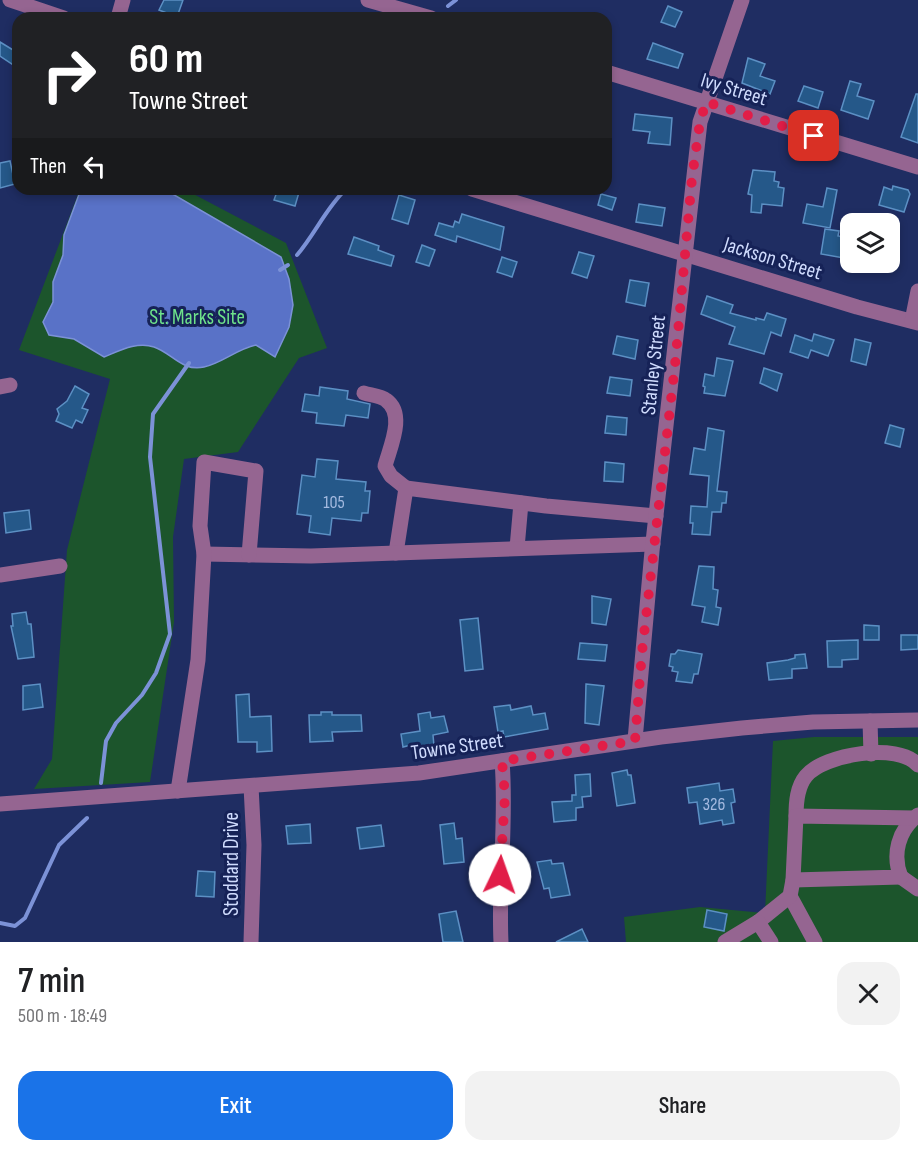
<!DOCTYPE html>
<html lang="en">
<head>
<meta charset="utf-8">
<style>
	:root { --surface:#fff; --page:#f2f2f2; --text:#202124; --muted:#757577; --accent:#1a73e8 }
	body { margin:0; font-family:"Sofia Sans Condensed",sans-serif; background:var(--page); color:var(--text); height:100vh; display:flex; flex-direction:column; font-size:22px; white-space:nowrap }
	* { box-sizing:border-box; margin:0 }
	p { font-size:20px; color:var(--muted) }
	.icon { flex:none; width:33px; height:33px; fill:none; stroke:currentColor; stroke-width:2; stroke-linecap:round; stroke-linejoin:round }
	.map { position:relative; height:942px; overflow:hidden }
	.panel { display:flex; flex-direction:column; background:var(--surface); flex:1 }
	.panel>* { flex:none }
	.banner { position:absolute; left:12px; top:12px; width:600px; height:183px; border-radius:18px; box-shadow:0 3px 9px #0003; background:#202124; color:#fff; overflow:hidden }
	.buttons { position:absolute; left:840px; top:213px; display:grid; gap:12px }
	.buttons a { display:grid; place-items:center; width:60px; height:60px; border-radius:12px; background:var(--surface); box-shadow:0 3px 9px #0003; font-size:30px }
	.pin { position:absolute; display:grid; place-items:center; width:51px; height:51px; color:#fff; margin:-26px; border-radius:12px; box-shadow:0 3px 9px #0006 }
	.me { position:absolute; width:66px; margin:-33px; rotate:3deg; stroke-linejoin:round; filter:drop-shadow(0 0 4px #0008) }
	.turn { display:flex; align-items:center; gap:21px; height:126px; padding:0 18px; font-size:27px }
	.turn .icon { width:78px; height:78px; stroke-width:2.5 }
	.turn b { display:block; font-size:42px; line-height:51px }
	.then { display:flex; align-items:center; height:57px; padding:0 18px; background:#0003; gap:12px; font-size:22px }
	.round { display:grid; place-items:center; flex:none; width:63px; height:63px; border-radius:18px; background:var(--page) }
	.headline { display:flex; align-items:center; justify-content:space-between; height:102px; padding:0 18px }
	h1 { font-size:36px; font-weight:600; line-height:45px }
	.action { display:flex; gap:12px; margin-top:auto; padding:12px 18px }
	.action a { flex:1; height:69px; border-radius:18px; background:var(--accent); color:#fff; font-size:24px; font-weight:600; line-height:69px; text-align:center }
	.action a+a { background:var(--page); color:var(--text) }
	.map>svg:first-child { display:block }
	.green { fill:#1c552c }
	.water { fill:#5972c7; stroke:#7c92d7; stroke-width:1.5 }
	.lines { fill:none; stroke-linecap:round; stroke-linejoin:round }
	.stream { stroke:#7c92d7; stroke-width:4 }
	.building { fill:#255889; stroke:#5c90c4; stroke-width:1.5 }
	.minor { stroke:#956591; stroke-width:15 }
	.route { stroke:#e11d48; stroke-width:10; stroke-dasharray:0 18 }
	.labels { text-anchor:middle; stroke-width:6; stroke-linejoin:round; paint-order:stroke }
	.number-label { font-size:18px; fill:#a4bae0 }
	.street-label { font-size:21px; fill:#cfdbfd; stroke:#162257 }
	.park-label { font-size:21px; fill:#6ee38b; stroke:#162257 }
</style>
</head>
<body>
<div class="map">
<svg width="918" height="942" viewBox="0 0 918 942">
	<rect width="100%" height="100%" fill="#1f2d62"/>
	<g class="green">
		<polygon points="80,189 184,189 286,243 327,348 299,358 238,452 184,459 173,537 174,622 150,782 34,789 52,759 67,550 110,379 19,350"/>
		<polygon points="814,737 918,737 918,942 626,942 624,917 700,907 765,913 773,741"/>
	</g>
	<path class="water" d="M81,189H164L281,257L289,279L293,305L289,327L275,357L256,345C237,349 222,363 204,367C182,372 172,353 154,347C137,341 119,351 104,357L74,339L49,335L43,322L53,302V282L63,255L64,235Z"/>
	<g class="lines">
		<g class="stream">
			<polyline points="448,6 456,0"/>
			<path d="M297,255C315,234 326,208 346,189"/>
			<polyline points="280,270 288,265"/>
			<polyline points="101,783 106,741 116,723 142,695 156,673 170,634 150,457 153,414 189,363"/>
			<polyline points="0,923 15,926 25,918 59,845 87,818"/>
		</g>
	</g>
	<g class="building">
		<polygon points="164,0 183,0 177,17 159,10"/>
		<polygon points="668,6 682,12 675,27 661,22"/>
		<polygon points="0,42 18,53 18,68 0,56"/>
		<polygon points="653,43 683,54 678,68 647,59"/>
		<polygon points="748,58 765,64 760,76 775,81 770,94 742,83"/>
		<polygon points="850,81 861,84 857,96 874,101 868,119 841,110"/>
		<polygon points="804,86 823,92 818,108 798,101"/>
		<polygon points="916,94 918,94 918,143 901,137"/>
		<polygon points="635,114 672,118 670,145 648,143 650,132 633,130"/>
		<polygon points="10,161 15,184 0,188 0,163"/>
		<polygon points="753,170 775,172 774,181 779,182 778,187 784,188 782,206 762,204 761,213 751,212 752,195 748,194"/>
		<polygon points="893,186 908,190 910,194 904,212 879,205 884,187 892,190"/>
		<polygon points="827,188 837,190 830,228 803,223 807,204 823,207"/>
		<polygon points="278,189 300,189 295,206 274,200"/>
		<polygon points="601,194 616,198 612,210 598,205"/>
		<polygon points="399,195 415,200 408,224 392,219"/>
		<polygon points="639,204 665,208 662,226 636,222"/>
		<polygon points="462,214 504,227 500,250 457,236 456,242 435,235 439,223 453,227 455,221 459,223"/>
		<polygon points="825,229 839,231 838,236 850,238 850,259 821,254"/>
		<polygon points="354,237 379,246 378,250 394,256 391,266 348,254"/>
		<polygon points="422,245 435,250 429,266 416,262"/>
		<polygon points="579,252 594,256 587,278 572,273"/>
		<polygon points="502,257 517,262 512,277 497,272"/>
		<polygon points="630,280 649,283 645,306 626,302"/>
		<polygon points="707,296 733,305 730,313 756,320 756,318 764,320 767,313 786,319 781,336 771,332 764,354 729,344 735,327 701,314"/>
		<polygon points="814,334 834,340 828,356 811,350 808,358 790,352 795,335 812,341"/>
		<polygon points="617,336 638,340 635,359 613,354"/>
		<polygon points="855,339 871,343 866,365 851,361"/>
		<polygon points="717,358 733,361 725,396 704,393 705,387 703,386 705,374 714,376"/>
		<polygon points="764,368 782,374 777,391 760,383"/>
		<polygon points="610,377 632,380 630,396 607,393"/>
		<polygon points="75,386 89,394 82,408 88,410 82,423 76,420 72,428 56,421 59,414 57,409 67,401"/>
		<polygon points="320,387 348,391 347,399 370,404 368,418 346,415 344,426 316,423 317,413 302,411 305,394 319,396"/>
		<polygon points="607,416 627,418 626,435 605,433"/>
		<polygon points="890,425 904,429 900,447 885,443"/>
		<polygon points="708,428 724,431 717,491 727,492 726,503 722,503 721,512 712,512 710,535 692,534 693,523 690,523 691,506 707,507 709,476 690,474 694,448 705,450"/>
		<polygon points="317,459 338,461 336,479 366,482 365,491 370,491 368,513 362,513 361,521 332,518 330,535 309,532 311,516 297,514 302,475 315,477"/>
		<polygon points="605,462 624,464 623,482 604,481"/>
		<polygon points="29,510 31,529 6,533 4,513"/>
		<polygon points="699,566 714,567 713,589 718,590 716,607 721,608 718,625 702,622 705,607 692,605"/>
		<polygon points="592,596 611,599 606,625 592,623"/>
		<polygon points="26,612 28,624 31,624 34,657 18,659 11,626 13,626 12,614"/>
		<polygon points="478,618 483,669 465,671 460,620"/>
		<polygon points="864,625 879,626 879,640 864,640"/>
		<polygon points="901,635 918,635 918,649 901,650"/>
		<polygon points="858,640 858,659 842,660 842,667 828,667 827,641"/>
		<polygon points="580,643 607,645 605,661 578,659"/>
		<polygon points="678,650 702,654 698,674 694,674 692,683 676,681 678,672 672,671 673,667 669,666 671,654 675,654"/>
		<polygon points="805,654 807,668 792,669 792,678 769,680 767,663 788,660 795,658 795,655"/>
		<polygon points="40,684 43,707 23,710 23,686"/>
		<polygon points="586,684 604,686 599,725 585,723"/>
		<polygon points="249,694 250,717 271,716 272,751 257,752 257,742 238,742 236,695"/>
		<polygon points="510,705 511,710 531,706 533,715 545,713 548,729 504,737 503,731 498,732 494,707"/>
		<polygon points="321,712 332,712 332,715 361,715 362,731 332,732 333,741 310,742 309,715 321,715"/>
		<polygon points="430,712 431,718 444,716 448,732 433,735 434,746 412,749 411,745 403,747 401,734 420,731 418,714"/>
		<polygon points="627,770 628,775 631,775 635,803 617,806 612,773"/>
		<polygon points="590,774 591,796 582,797 583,807 576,808 576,820 554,822 552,802 572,801 572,795 576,795 575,775"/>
		<polygon points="719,783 720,791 733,789 735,802 731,803 734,823 723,825 722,820 700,824 697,802 689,803 687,788"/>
		<polygon points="454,823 456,839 462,838 464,862 444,864 440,825"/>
		<polygon points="310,824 311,843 288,844 286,826"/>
		<polygon points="381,825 384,846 360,849 357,828"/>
		<polygon points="551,860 552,864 563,863 570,895 551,898 549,888 544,889 537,862"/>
		<polygon points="198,871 215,872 214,897 196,896"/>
		<polygon points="707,910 727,914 724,931 704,927"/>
		<polygon points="456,911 463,942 443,942 439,914"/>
		<polygon points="582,929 588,942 556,942"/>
	</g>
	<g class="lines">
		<g class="minor">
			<polyline points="10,0 64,18"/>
			<polyline points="368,0 431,18"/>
			<polyline points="118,18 123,0"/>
			<polyline points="606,72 918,167"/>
			<polyline points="472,189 857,307 918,323"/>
			<polyline points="912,321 918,291"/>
			<polyline points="0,387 10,385"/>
			<path d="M364,393C370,395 381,396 386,400C406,414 390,447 385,466L391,476L406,488"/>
			<polyline points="517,548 521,503"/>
			<polyline points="396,553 406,488 546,506 656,516"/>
			<polyline points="204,554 311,556 653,544"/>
			<polyline points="0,575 60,566"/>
			<polyline points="870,721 871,754"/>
			<polyline points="635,740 652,551 700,122 742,0"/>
			<polyline points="251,786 254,845 251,942"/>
			<polyline points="178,791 198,660 204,554 200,526 204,462 256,471 249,555"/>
			<polyline points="0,804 419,773 661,737 742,728 813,722 918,720"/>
			<path d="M796,816C796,802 797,787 806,776C824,754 898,742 918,765"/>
			<polyline points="901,877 918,889"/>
			<path d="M793,880L901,877C892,855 898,830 918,815"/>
			<polyline points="790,896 815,942"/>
			<polyline points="758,922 790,896 793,880 796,816 914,818"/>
			<path d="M501,942C498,882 507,821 502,761"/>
			<polyline points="725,942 758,922 771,942"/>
		</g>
	</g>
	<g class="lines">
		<polyline class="route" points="500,875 505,796 502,761 635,741 642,652 675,365 692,178 700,122 706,102 814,136"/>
	</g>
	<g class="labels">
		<g class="number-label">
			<text x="334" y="508">105</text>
			<text x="714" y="810">326</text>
		</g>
		<g class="street-label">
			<text transform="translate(734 89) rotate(17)" y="7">Ivy Street</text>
			<text transform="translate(773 258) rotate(17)" y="7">Jackson Street</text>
			<text transform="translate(653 365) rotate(-84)" y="7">Stanley Street</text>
			<text transform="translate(457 746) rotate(-8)" y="7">Towne Street</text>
			<text transform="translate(231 864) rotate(-90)" y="7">Stoddard Drive</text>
		</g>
		<g class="park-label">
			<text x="197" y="324">St. Marks Site</text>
		</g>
	</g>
</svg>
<div class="buttons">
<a><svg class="icon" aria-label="layers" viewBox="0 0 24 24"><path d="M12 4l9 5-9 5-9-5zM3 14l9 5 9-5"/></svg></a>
</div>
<div class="pin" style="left:814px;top:136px;background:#d93025"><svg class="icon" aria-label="arrive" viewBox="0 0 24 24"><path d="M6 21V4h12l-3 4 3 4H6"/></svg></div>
<svg class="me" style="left:500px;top:875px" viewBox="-20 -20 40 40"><circle r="19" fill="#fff"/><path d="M0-13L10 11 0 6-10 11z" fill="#e11d48"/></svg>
<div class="banner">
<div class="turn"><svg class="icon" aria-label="right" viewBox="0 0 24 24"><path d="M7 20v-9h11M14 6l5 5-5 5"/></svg><div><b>60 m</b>Towne Street</div></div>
<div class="then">Then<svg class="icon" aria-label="left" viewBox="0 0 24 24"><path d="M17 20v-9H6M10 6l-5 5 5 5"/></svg></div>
</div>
</div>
<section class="panel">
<div class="headline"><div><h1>7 min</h1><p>500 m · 18:49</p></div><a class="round"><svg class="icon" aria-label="close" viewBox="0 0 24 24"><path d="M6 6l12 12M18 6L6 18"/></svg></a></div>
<div class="action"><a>Exit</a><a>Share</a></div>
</section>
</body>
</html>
